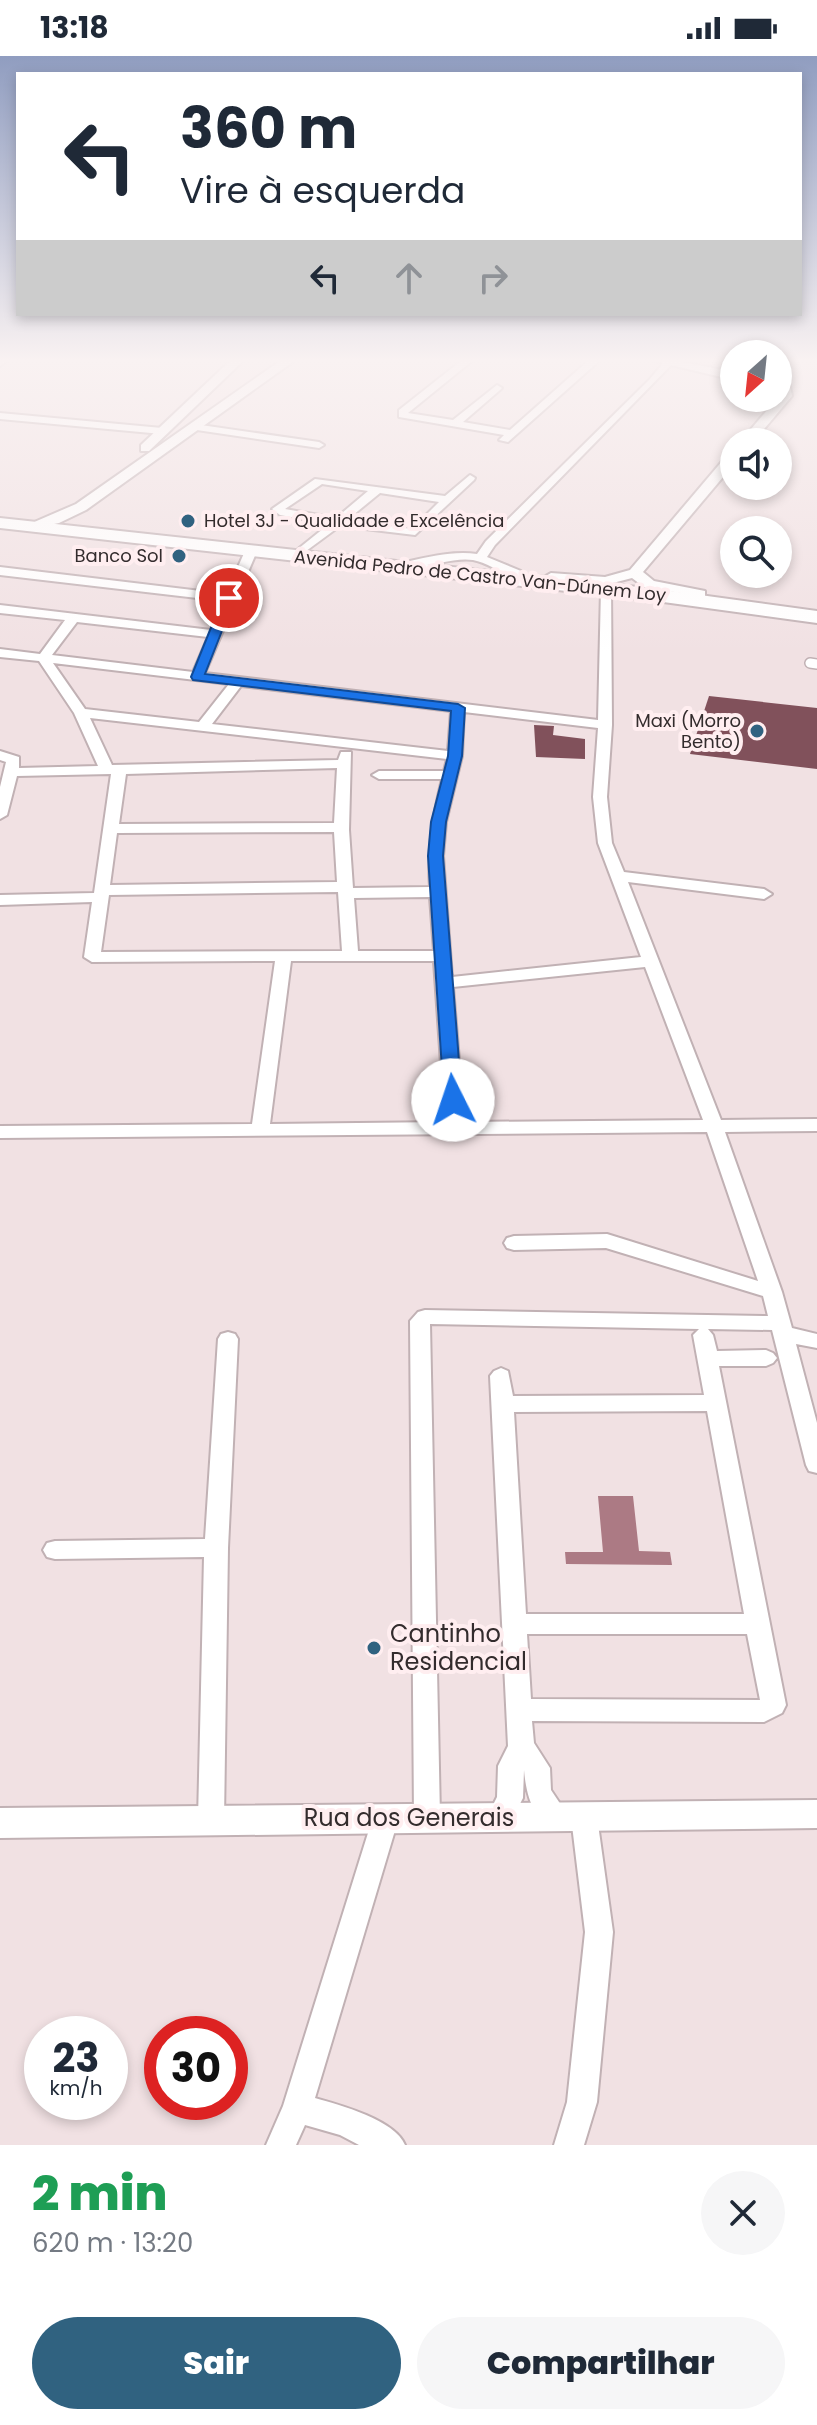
<!DOCTYPE html>
<html lang="pt">
<head>
<meta charset="utf-8">
<style>
	:root { --surface:#fff; --page:#f6f6f7; --text:#1f2937; --muted:#747a83; --accent:#306280 }
	body { margin:0; font-family:Poppins,sans-serif; background:var(--page); color:var(--text); height:100vh; display:flex; flex-direction:column; font-size:30px; white-space:nowrap }
	* { box-sizing:border-box; margin:0 }
	p { font-size:26px; color:var(--muted) }
	.icon { flex:none; width:44px; height:44px; fill:none; stroke:currentColor; stroke-width:2; stroke-linecap:round; stroke-linejoin:round }
	.map { position:relative; height:2089px; overflow:hidden }
	.side { display:flex; flex-direction:column; background:var(--surface); flex:1 }
	.side>* { flex:none }
	.banner { position:absolute; left:16px; top:16px; width:786px; height:244px; border-radius:0px; box-shadow:0 4px 12px #0003; background:#fff; color:var(--text); overflow:hidden }
	.needle { width:52px; rotate:207deg }
	.fabs { position:absolute; left:720px; top:284px; display:grid; gap:16px }
	.fabs a { display:grid; place-items:center; width:72px; height:72px; border-radius:50%; background:var(--surface); box-shadow:0 4px 12px #0003; font-size:40px }
	.speed { position:absolute; left:24px; top:1960px; display:flex; gap:16px; font-size:40px; font-weight:700; text-align:center }
	.speed>* { display:grid; place-content:center; width:104px; height:104px; border-radius:50%; background:var(--surface); box-shadow:0 4px 12px #0003; line-height:1 }
	.speed small { font-size:20px; font-weight:400 }
	.speed .limit { border:12px solid #d22; background:#fff; color:#111 }
	.pin { position:absolute; display:grid; place-items:center; width:68px; height:68px; color:#fff; margin:-34px; border:4px solid #fff; border-radius:50%; box-shadow:0 2px 8px #0007 }
	.me { position:absolute; width:88px; margin:-44px; rotate:356deg; stroke-linejoin:round; filter:drop-shadow(0 0 6px #0008) }
	.turn { display:flex; align-items:center; gap:28px; height:168px; padding:0 32px; font-size:36px }
	.turn .icon { width:104px; height:104px; stroke-width:2.5 }
	.turn b { display:block; font-size:56px; line-height:68px }
	.lanes { display:flex; align-items:center; height:76px; padding:0 32px; background:#0003; justify-content:center; gap:40px; direction:ltr }
	.lanes .off { opacity:.35 }
	.round { display:grid; place-items:center; flex:none; width:84px; height:84px; border-radius:42px; background:var(--page) }
	.head { display:flex; align-items:center; justify-content:space-between; height:136px; padding:0 32px }
	h1 { font-size:48px; font-weight:800; line-height:60px; color:#1e9e55 }
	.action { display:flex; gap:16px; margin-top:auto; padding:16px 32px }
	.action a { flex:1; height:92px; border-radius:48px; background:var(--accent); color:#fff; font-size:32px; font-weight:800; line-height:92px; text-align:center }
	.action a+a { background:var(--page); color:var(--text) }
	.status { display:flex; justify-content:space-between; align-items:center; height:56px; padding:0 40px; background:var(--surface); direction:ltr }
	.status svg { height:22px; fill:currentColor }
	.map>svg:first-child { display:block }
	.water { fill:#ac7a84 }
	.building { fill:#81515b }
	.lines { fill:none; stroke-linecap:round; stroke-linejoin:round }
	.pedestrian-casing { stroke:#c1b1b4; stroke-width:12 }
	.minor-casing { stroke:#c1b1b4; stroke-width:4 }
	.tertiary-casing { stroke:#c1b1b4; stroke-width:4 }
	.secondary-casing { stroke:#c1b1b4; stroke-width:4 }
	.trunk-casing { stroke:#c1b1b4; stroke-width:4 }
	.pedestrian { stroke:#fff; stroke-width:9 }
	.minor { fill:#fff; fill-rule:evenodd }
	.tertiary { fill:#fff; fill-rule:evenodd }
	.secondary { fill:#fff; fill-rule:evenodd }
	.trunk { fill:#fff; fill-rule:evenodd }
	.route { fill:#1a73e8; stroke:#114b97; stroke-width:2 }
	.poi-dot { fill:#306280; stroke:#ffeef0; stroke-width:3 }
	.labels { text-anchor:middle; stroke-width:8; stroke-linejoin:round; paint-order:stroke }
	.far-poi-label { font-size:18px; fill:#332c2d; stroke:#ffeef0; text-anchor:end }
	.far-street-label { font-size:18px; fill:#332c2d; stroke:#ffeef0 }
	.near-poi-label { font-size:24px; fill:#332c2d; stroke:#ffeef0; text-anchor:start }
	.near-street-label { font-size:24px; fill:#332c2d; stroke:#ffeef0 }
</style>
</head>
<body>
<div class="status"><b>13:18</b><svg viewBox="0 0 49 12"><path d="M0 12V9h3v3zM5 12V6h3v6zM10 12V3h3v9zM15 12V0h3v12zM26 1h20v11H26zM47 4h2v5h-2z"/></svg></div>
<div class="map">
<svg width="817" height="2089" viewBox="0 0 817 2089">
	<rect width="100%" height="100%" fill="#f1e1e3"/>
	<polygon class="water" points="598,1440 633,1440 639,1495 670,1496 672,1509 566,1508 565,1496 603,1496"/>
	<g class="building">
		<polygon points="709,640 817,652 817,713 690,698"/>
		<polygon points="534,669 554,670 553,679 585,683 585,703 536,701"/>
	</g>
	<g class="lines">
		<defs>
			<polyline id="pedestrian" points="810,607 817,608"/>
			<g id="minor">
				<polygon points="461,305 472,305 408,357 453,364 497,329 502,332 500,334 463,366 510,374 588,305 599,305 508,386 499,384 504,379 399,361 399,354"/>
				<path d="M665,305L673,307L495,489L487,501L521,515V521C506,522 490,507 473,504C452,501 431,512 410,509V505C432,500 455,495 477,498L486,485L649,324Z"/>
				<polygon points="0,357 162,372 167,375 162,378 0,363"/>
				<polygon points="194,368 319,386 324,389 319,392 190,373 190,369"/>
				<path d="M470,419L475,422L474,424L415,479L340,470L302,498L298,497V493L329,468L280,459L272,453L315,423L445,440ZM322,428L368,435L336,462L285,453ZM380,437L439,446L412,473L347,464Z"/>
				<path d="M251,492L257,495L205,617L598,664L601,533L611,530L612,669L607,741L612,787L624,816L764,833L772,838L764,843L628,826L721,1064L817,1063V1075L725,1076L782,1236L792,1272L817,1278V1292L796,1288L817,1367V1417L809,1415L806,1409L772,1274L708,1273L713,1279L717,1295L766,1294L773,1297L777,1302L773,1307L766,1310H719L786,1649L782,1657L764,1666L532,1665L534,1687L550,1712L551,1734L569,1761L565,1769L556,1773C532,1764 526,1737 524,1714L523,1742L508,1771L499,1775L490,1771L486,1763L497,1741L498,1710L508,1690L490,1320L494,1315L501,1312L508,1315L513,1340L704,1339L693,1279L699,1273L430,1268L440,1761L436,1769L427,1773L418,1769L414,1761L410,1265L418,1256L425,1254L768,1260L763,1240L606,1192L514,1194L507,1192L504,1187L507,1182L514,1180L607,1178L758,1225L707,1076L0,1082V1070L252,1068L275,905L92,906L84,901L92,846L0,849V839L94,837L111,718L17,720L7,759L0,763V731L6,706L0,704V695L19,701V712L98,710L74,657L39,605L0,601V593L40,598L65,564L0,557V549L211,574L223,545L0,519V511L226,538L245,495ZM77,566L208,581L193,616L52,599ZM53,607L229,628L199,666L85,653ZM241,630L451,655L448,695L212,668ZM464,656L598,672L593,741L598,787L641,901L452,921L443,800L446,766L462,700ZM90,662L447,703L444,715H379L372,719L379,723H442C433,760 427,793 430,831L353,832L349,774L351,696H341L338,704L112,709ZM337,712L334,767L119,768L126,718ZM334,776L337,826L110,829L117,777ZM338,836L342,895L101,896L109,839ZM430,841L434,895H358L354,842ZM291,905H434L445,1066L270,1068ZM645,911L703,1064L464,1066L453,931ZM707,1355L744,1558H526L514,1356ZM527,1578H747L760,1644L531,1643Z"/>
				<polygon points="228,1276 235,1278 238,1283 228,1492 224,1764 220,1772 211,1776 202,1772 198,1764 204,1501 55,1503 47,1501 43,1494 47,1487 55,1485 205,1483 218,1283 221,1278"/>
				<path d="M386,1749L395,1753L399,1761L315,2042C340,2049 395,2064 405,2089H359L340,2079L305,2069L296,2089H266L283,2050L373,1761L377,1753Z"/>
				<polygon points="584,1749 593,1753 597,1761 613,1876 597,2046 584,2089 554,2089 567,2046 585,1876 571,1761 575,1753"/>
			</g>
			<g id="tertiary">
				<polygon points="230,305 243,305 149,395 141,395 141,389"/>
				<polygon points="280,305 294,305 86,454 59,467 39,471 32,467 76,448"/>
				<polygon points="654,305 677,305 734,316 734,324"/>
				<polygon points="778,326 790,330 792,340 753,386 740,386 780,339"/>
				<polygon points="734,396 734,408 643,516 654,525 705,535 705,541 644,531 632,522 605,529 551,525 544,521 551,517 605,521 630,514 729,397"/>
				<polygon points="817,1744 817,1772 0,1782 0,1752"/>
			</g>
			<polygon id="secondary" points="0,305 7,305 0,310"/>
			<polygon id="trunk" points="0,462 656,533 817,555 817,567 656,545 0,472"/>
		</defs>
		<use href="#pedestrian" class="pedestrian-casing"/>
		<use href="#minor" class="minor-casing"/>
		<use href="#tertiary" class="tertiary-casing"/>
		<use href="#secondary" class="secondary-casing"/>
		<use href="#trunk" class="trunk-casing"/>
		<use href="#pedestrian" class="pedestrian"/>
		<use href="#minor" class="minor"/>
		<use href="#tertiary" class="tertiary"/>
		<use href="#secondary" class="secondary"/>
		<use href="#trunk" class="trunk"/>
	</g>
	<linearGradient id="sky" x2="0" y2="1"><stop stop-color="#909dc0"/><stop offset="0.51" stop-color="#f9f2f2"/><stop offset="1" stop-color="#f9f2f2" stop-opacity="0"/></linearGradient>
	<rect width="817" height="597" fill="url(#sky)"/>
	<polygon class="route" points="229,538 235,542 205,618 458,648 465,652 462,700 446,766 443,800 462,1044 459,1048 447,1048 444,1044 428,800 431,766 448,700 451,655 193,624 191,621 223,542"/>
	<g class="poi-dot">
		<circle cx="188" cy="465" r="8"/>
		<circle cx="179" cy="500" r="8"/>
		<circle cx="757" cy="675" r="8"/>
		<circle cx="374" cy="1592" r="8"/>
	</g>
	<g class="labels">
		<g class="far-poi-label">
			<text x="204" y="471" text-anchor="start">Hotel 3J - Qualidade e Excelência</text>
			<text x="163" y="506">Banco Sol</text>
			<text x="741" y="671">Maxi (Morro<tspan x="741" dy="21">Bento)</tspan></text>
		</g>
		<g class="far-street-label">
			<text transform="translate(480 520) rotate(6)" y="6">Avenida Pedro de Castro Van-Dúnem Loy</text>
		</g>
		<g class="near-poi-label">
			<text x="390" y="1586">Cantinho<tspan x="390" dy="28">Residencial</tspan></text>
		</g>
		<g class="near-street-label">
			<text x="409" y="1770">Rua dos Generais</text>
		</g>
	</g>
</svg>
<div class="fabs">
<a><svg class="needle" viewBox="-14 -14 28 28"><path d="M0-13l5 13h-10z" fill="#e53935"/><path d="M0 13l5-13h-10z" fill="#747a83"/></svg></a>
<a><svg class="icon" aria-label="sound" viewBox="0 0 24 24"><path d="M4 9h4l5-4v14l-5-4H4zM17 9q2 3 0 6"/></svg></a>
<a><svg class="icon" aria-label="search" viewBox="0 0 24 24"><circle cx="10" cy="10" r="6"/><path d="M15 15l6 6"/></svg></a>
</div>
<div class="speed"><div>23<small>km/h</small></div><div class="limit">30</div></div>
<div class="pin" style="left:229px;top:542px;background:#d93025"><svg class="icon" aria-label="arrive" viewBox="0 0 24 24"><path d="M6 21V4h12l-3 4 3 4H6"/></svg></div>
<svg class="me" style="left:453px;top:1044px" viewBox="-20 -20 40 40"><circle r="19" fill="#fff"/><path d="M0-13L10 11 0 6-10 11z" fill="#1a73e8"/></svg>
<div class="banner">
<div class="turn"><svg class="icon" aria-label="left" viewBox="0 0 24 24"><path d="M17 20v-9H6M10 6l-5 5 5 5"/></svg><div><b>360 m</b>Vire à esquerda</div></div>
<div class="lanes"><svg class="icon" aria-label="left" viewBox="0 0 24 24"><path d="M17 20v-9H6M10 6l-5 5 5 5"/></svg><svg class="icon off" aria-label="ahead" viewBox="0 0 24 24"><path d="M12 20V5M6 11l6-6 6 6"/></svg><svg class="icon off" aria-label="right" viewBox="0 0 24 24"><path d="M7 20v-9h11M14 6l5 5-5 5"/></svg></div>
</div>
</div>
<section class="side">
<div class="head"><div><h1>2 min</h1><p>620 m · 13:20</p></div><a class="round"><svg class="icon" aria-label="close" viewBox="0 0 24 24"><path d="M6 6l12 12M18 6L6 18"/></svg></a></div>
<div class="action"><a>Sair</a><a>Compartilhar</a></div>
</section>
</body>
</html>
